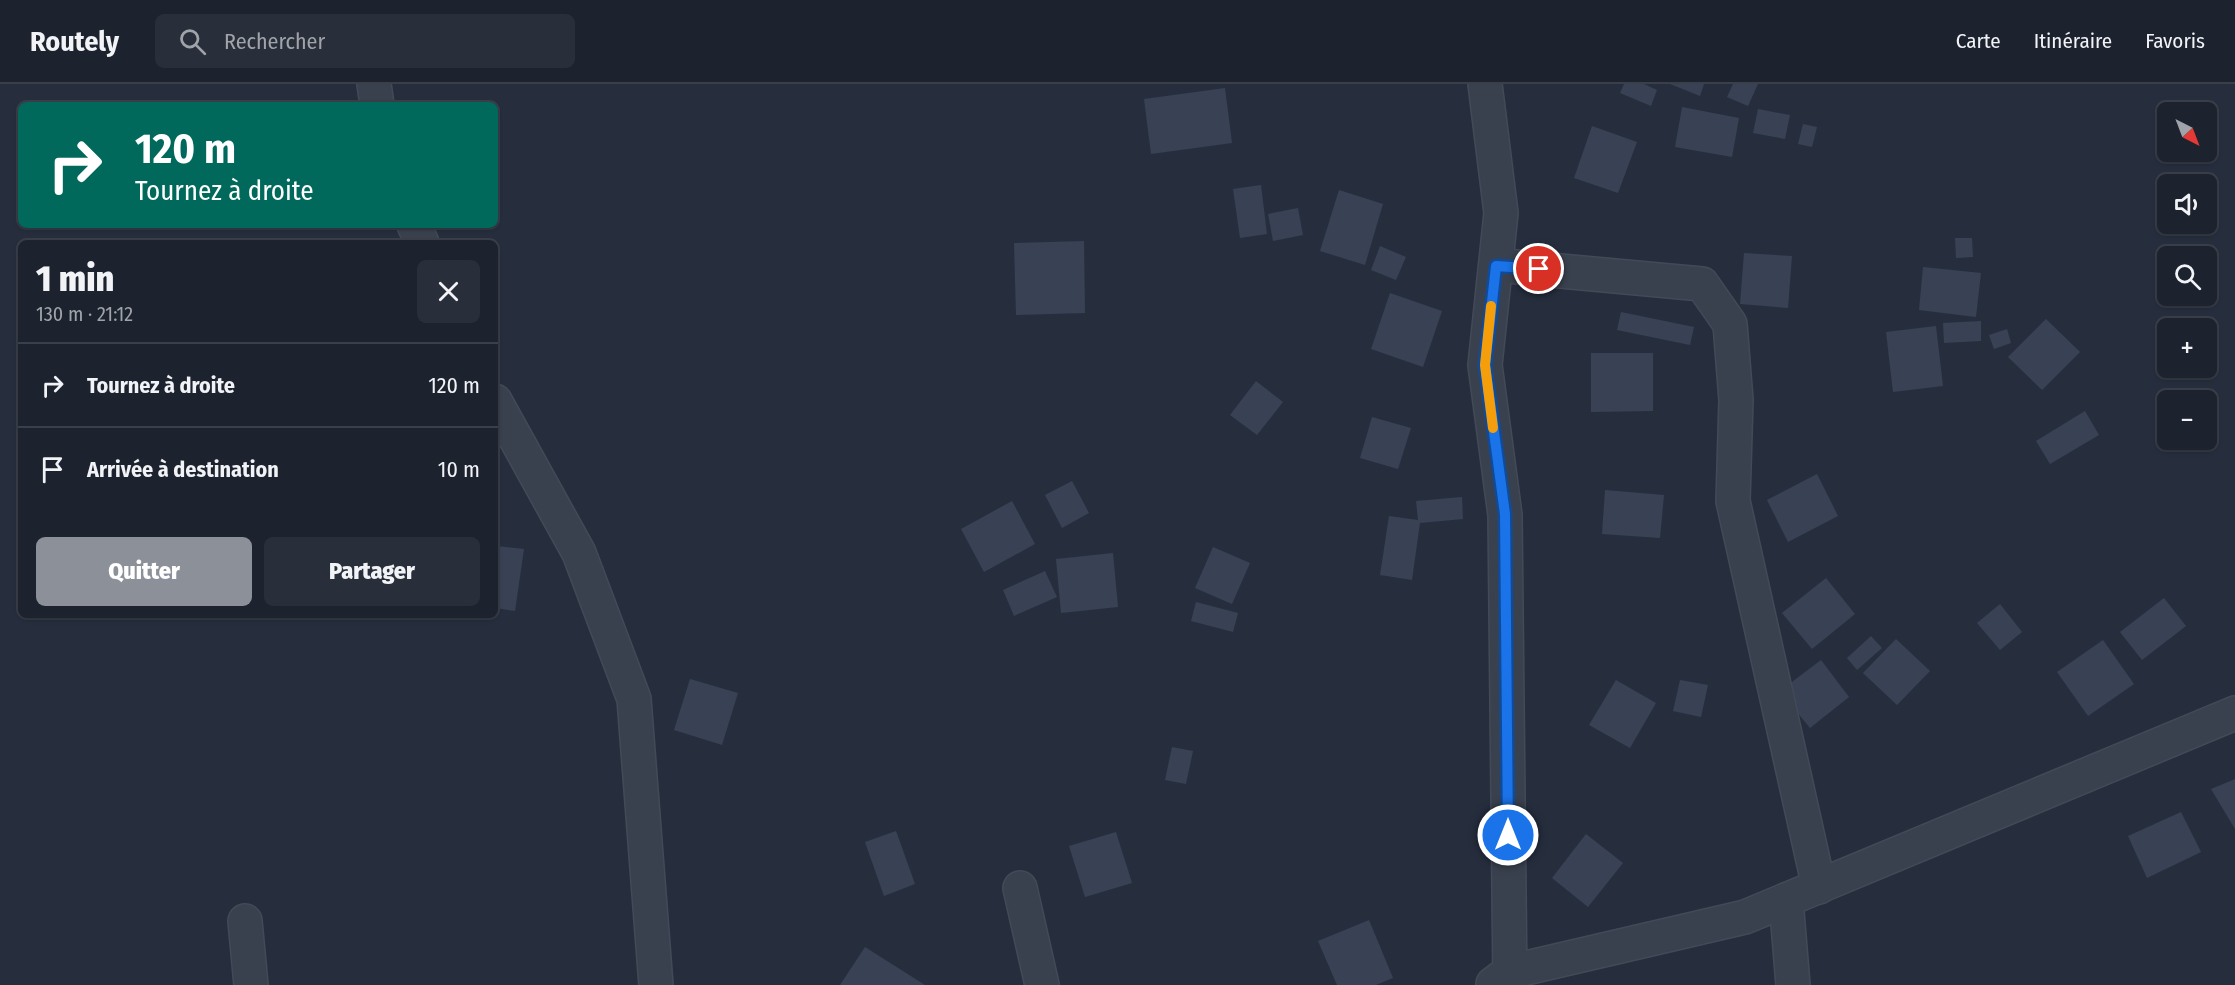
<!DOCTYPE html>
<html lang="fr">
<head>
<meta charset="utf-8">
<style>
	:root { --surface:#1c222e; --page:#292f3a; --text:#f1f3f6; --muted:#a0a4aa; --line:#3a3f4a; --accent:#8c9099 }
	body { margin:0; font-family:"Fira Sans Condensed",sans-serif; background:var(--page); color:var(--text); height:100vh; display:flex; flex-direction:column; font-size:22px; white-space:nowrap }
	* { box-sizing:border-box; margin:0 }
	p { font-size:20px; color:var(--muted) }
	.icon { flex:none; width:33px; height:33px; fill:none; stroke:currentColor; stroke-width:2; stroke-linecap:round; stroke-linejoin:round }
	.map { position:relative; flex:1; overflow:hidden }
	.side { position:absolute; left:18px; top:156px; width:480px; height:378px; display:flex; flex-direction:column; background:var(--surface); border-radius:9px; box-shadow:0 2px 4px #0004,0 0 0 2px var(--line) }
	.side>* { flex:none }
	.top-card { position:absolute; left:18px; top:18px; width:480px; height:126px; border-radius:9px; box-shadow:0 2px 4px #0004,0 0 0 2px var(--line); background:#00695c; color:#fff; overflow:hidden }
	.needle { width:39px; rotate:138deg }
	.buttons { position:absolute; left:2157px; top:18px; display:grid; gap:12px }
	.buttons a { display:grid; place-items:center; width:60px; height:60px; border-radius:9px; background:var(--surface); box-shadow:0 2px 4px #0004,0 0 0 2px var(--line); font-size:30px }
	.pin { position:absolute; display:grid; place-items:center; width:51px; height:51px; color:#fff; margin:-26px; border:3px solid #fff; border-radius:50%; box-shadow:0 2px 6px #0007 }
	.me { position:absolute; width:66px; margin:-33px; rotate:0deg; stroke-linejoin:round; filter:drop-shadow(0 0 4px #0008) }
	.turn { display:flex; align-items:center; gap:21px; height:126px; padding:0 18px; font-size:27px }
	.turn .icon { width:78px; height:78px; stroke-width:2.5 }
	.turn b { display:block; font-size:42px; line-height:51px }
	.round { display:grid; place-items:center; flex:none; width:63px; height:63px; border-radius:9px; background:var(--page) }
	.summary { display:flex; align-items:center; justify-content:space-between; height:102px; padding:0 18px }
	h1 { font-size:36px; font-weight:800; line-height:45px }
	.cta { display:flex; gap:12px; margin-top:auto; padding:12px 18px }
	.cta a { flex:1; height:69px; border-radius:9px; background:var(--accent); color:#fff; font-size:24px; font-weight:800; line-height:69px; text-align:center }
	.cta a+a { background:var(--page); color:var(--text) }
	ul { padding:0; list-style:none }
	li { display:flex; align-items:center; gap:18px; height:84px; padding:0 18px; border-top:2px solid var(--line) }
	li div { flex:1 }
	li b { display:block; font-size:22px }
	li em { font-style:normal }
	header { display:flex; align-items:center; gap:36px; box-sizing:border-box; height:84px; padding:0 30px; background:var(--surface); border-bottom:2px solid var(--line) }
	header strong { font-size:28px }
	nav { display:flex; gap:33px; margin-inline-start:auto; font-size:21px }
	.search { width:420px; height:54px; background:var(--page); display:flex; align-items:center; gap:15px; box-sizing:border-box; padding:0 21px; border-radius:9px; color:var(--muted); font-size:22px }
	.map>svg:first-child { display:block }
	.building { fill:#384254 }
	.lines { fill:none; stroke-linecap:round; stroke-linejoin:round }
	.minor-casing { stroke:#434a57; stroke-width:36 }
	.minor { stroke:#3a414e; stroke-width:33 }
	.route-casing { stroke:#114b97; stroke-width:15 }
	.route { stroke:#1a73e8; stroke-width:10 }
	.slow { stroke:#f59e0b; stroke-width:10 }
</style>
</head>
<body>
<header>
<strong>Routely</strong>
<div class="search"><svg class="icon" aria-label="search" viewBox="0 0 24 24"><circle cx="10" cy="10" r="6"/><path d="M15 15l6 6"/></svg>Rechercher</div>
<nav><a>Carte</a><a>Itinéraire</a><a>Favoris</a></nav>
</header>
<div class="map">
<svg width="2235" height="901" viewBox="0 0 2235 901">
	<rect width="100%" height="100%" fill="#262e3e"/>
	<g class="building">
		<polygon points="1624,0 1644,0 1657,6 1651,22 1620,9"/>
		<polygon points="1670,0 1704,0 1700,12"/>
		<polygon points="1733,0 1758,0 1748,22 1727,13"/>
		<polygon points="1225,4 1232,59 1151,70 1144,15"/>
		<polygon points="1682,23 1739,34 1732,73 1675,63"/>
		<polygon points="1758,25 1790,31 1785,55 1753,49"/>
		<polygon points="1803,40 1817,43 1812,63 1798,60"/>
		<polygon points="1592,42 1637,58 1618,109 1574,94"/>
		<polygon points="1261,101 1267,150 1240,154 1233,105"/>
		<polygon points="1339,106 1383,120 1365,181 1320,167"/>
		<polygon points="1298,124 1303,151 1273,157 1268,130"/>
		<polygon points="1955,154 1972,154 1973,173 1956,174"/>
		<polygon points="1084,157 1085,229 1016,231 1014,159"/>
		<polygon points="1380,162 1406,173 1396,196 1371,186"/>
		<polygon points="1744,169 1792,172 1788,224 1740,220"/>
		<polygon points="1923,183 1981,189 1976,233 1919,226"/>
		<polygon points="1390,209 1442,227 1423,283 1371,265"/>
		<polygon points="1621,228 1694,243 1690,261 1617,246"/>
		<polygon points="2046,235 2080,268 2042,306 2008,273"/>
		<polygon points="1981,237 1981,257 1944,259 1943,239"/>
		<polygon points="1936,242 1943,302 1893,308 1886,248"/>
		<polygon points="2007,245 2011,259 1994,265 1989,251"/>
		<polygon points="1591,269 1653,269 1653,327 1591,328"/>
		<polygon points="1256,297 1283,318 1257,351 1230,331"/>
		<polygon points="2085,327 2099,351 2050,380 2036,357"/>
		<polygon points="1372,333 1411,344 1398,385 1360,374"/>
		<polygon points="1817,390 1838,432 1788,458 1767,416"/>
		<polygon points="1072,397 1089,429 1062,444 1045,411"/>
		<polygon points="1605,406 1664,411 1660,454 1602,450"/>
		<polygon points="1462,413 1463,435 1420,439 1412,496 1380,491 1389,432 1418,436 1416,417"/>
		<polygon points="1012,417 1035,460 984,488 961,445"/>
		<polygon points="497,462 524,465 515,527 495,524"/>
		<polygon points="1213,463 1250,479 1232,520 1195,504"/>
		<polygon points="1113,469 1118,523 1061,529 1056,475"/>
		<polygon points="1045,487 1057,513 1014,532 1003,506"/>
		<polygon points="1826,494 1855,530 1812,565 1782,529"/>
		<polygon points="2164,514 2186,542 2142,576 2120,548"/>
		<polygon points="1196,518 1238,529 1233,548 1191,537"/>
		<polygon points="2000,520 2022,548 2000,566 1977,539"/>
		<polygon points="1871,552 1882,564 1857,586 1847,574"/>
		<polygon points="1896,555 1930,587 1897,621 1863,589"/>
		<polygon points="2103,556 2134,600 2088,632 2057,588"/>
		<polygon points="1821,576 1849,613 1810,644 1780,607"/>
		<polygon points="690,595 738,609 722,661 674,646"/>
		<polygon points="1616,596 1656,619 1630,664 1589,641"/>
		<polygon points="1680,596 1708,601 1701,633 1673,627"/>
		<polygon points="1172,663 1193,667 1186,700 1165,696"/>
		<polygon points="2235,695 2235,745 2211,705"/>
		<polygon points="2181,728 2201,768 2147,794 2128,752"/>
		<polygon points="896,747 915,800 884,812 865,758"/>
		<polygon points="1116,748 1132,799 1085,813 1069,762"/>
		<polygon points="1586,750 1623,779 1588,823 1552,794"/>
		<polygon points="1369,836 1393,894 1376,901 1337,901 1318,857"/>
		<polygon points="865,863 925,901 840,901"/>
	</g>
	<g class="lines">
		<defs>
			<g id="minor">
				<polyline points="374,0 377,21"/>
				<polyline points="1485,0 1501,129 1485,281 1505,431 1510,901"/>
				<polyline points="414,141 422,159"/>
				<polyline points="1496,181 1702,200 1730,240 1736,316 1733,417 1819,803"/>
				<polyline points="495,317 579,469 634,615 656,901"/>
				<polyline points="1020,804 1042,901"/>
				<polyline points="1786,816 1793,901"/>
				<polyline points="245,837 251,901"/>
				<polyline points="1493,900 1509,888 1745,833 2235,629"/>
			</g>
		</defs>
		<use href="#minor" class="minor-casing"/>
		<use href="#minor" class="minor"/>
	</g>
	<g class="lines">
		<defs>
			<polyline id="route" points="1508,751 1505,430 1485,281 1496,182 1539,185"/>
		</defs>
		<use href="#route" class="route-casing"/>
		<use href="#route" class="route"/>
		<polyline class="slow" points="1491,222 1485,281 1493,344"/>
	</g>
</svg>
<div class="buttons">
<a><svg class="needle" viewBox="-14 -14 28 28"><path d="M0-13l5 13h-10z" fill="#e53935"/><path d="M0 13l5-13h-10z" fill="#a0a4aa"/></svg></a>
<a><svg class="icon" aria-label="sound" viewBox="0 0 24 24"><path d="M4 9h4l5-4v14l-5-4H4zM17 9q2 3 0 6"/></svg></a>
<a><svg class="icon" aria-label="search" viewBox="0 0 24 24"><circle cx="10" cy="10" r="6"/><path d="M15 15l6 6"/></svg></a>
<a>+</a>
<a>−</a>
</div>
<div class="pin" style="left:1539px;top:185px;background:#d93025"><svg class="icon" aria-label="arrive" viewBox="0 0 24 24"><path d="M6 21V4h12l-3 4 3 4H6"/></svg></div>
<svg class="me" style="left:1508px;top:751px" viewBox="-20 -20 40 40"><circle r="17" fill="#1a73e8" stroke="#fff" stroke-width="3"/><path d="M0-11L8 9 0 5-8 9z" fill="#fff"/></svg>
<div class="top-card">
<div class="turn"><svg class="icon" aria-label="right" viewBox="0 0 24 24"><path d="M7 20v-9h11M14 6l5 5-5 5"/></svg><div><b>120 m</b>Tournez à droite</div></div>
</div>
<section class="side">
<div class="summary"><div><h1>1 min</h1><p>130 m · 21:12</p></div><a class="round"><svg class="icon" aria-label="close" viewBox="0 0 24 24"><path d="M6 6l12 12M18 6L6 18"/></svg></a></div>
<ul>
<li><svg class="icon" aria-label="right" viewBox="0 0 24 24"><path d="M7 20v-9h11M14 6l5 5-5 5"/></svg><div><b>Tournez à droite</b></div><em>120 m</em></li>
<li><svg class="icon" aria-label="arrive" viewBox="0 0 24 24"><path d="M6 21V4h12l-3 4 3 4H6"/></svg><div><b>Arrivée à destination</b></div><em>10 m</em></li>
</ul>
<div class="cta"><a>Quitter</a><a>Partager</a></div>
</section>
</div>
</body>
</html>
